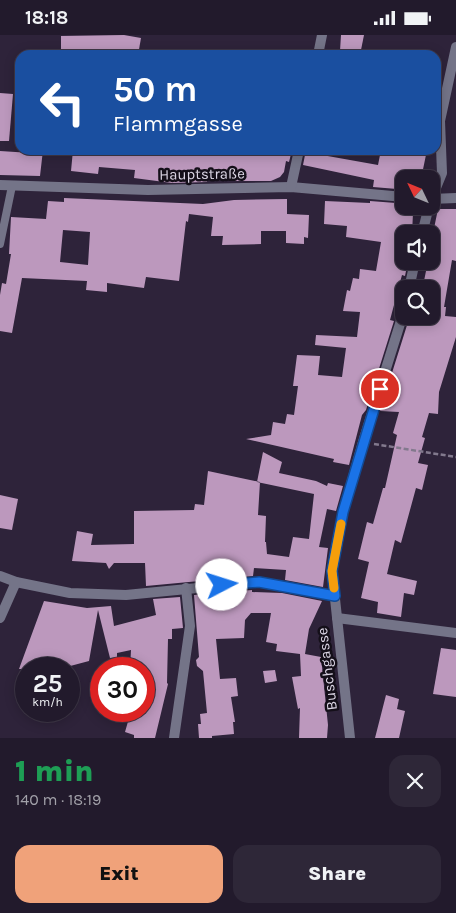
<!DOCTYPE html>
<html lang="en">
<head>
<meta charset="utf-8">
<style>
	:root { --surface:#221a2c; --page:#2e2738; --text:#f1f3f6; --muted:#a2a1a9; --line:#3f3848; --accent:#f0a27a }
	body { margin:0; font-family:Karla,sans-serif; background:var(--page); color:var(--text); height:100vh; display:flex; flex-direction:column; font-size:19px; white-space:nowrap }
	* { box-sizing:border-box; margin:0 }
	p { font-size:16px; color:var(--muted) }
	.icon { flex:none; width:28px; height:28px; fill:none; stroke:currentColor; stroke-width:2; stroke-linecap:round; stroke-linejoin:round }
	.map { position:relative; height:703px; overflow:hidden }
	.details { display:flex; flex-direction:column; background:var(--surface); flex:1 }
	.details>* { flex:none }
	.hud { position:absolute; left:15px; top:15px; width:426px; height:105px; border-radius:15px; box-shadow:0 2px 12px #0003,0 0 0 1px var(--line); background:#1a4fa0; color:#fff; overflow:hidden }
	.needle { width:32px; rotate:313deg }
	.tools { position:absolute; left:395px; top:135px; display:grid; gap:10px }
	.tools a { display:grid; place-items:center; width:45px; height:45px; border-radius:10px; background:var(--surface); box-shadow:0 2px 12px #0003,0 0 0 1px var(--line); font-size:25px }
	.speed { position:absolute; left:15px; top:622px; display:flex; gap:10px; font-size:25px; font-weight:700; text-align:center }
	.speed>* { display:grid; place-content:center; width:65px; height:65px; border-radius:50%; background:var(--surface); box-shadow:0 2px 12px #0003,0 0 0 1px var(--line); line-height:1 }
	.speed small { font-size:12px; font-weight:400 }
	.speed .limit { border:8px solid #d22; background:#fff; color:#111 }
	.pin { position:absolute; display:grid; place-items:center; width:42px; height:42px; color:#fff; margin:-21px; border:2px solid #fff; border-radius:50%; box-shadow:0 1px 5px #0007 }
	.me { position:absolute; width:55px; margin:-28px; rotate:85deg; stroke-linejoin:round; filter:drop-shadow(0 0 4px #0008) }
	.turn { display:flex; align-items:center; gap:18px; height:105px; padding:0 15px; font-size:22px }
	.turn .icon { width:65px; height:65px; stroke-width:2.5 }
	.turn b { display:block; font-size:35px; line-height:42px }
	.round { display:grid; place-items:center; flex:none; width:52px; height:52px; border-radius:15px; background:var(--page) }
	.head { display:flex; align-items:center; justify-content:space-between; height:85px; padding:0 15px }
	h1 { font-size:30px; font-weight:800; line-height:38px; color:#1e9e55 }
	.primary-button { display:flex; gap:10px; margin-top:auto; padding:10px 15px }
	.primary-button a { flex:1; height:58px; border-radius:15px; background:var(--accent); color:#111; font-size:20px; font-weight:800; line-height:58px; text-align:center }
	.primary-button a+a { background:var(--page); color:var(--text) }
	.status { display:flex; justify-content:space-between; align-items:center; height:35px; padding:0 25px; background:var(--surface); direction:ltr }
	.status svg { height:14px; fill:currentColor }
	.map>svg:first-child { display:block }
	.building { fill:#bc98bd; fill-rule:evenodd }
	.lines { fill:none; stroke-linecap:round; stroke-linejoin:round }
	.path { stroke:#82798d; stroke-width:2.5; stroke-dasharray:5 2.5; stroke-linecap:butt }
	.lane { stroke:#747488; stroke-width:8 }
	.street { stroke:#747488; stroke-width:10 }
	.route-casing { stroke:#114b97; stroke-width:12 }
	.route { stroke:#1a73e8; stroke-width:9 }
	.slow { stroke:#f59e0b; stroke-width:9 }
	.labels { text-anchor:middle; stroke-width:5; stroke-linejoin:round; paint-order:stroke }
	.street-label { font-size:15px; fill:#dcd6e5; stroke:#140f19 }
</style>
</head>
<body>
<div class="status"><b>18:18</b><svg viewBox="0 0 49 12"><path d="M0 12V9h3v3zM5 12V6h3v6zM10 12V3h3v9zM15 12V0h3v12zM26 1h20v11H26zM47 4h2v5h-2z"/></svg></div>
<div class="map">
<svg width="456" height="703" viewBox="0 0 456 703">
	<rect width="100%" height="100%" fill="#2e233a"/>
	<g class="building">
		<polygon points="124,0 141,3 138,20 61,20 61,1"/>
		<polygon points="341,0 364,0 360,20 340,16"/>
		<polygon points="0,58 13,59 9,106 0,106"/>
		<polygon points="31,115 43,115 40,141 0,140 0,116 31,118"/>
		<polygon points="73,115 100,115 100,117 144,120 145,115 292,115 289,127 286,126 284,137 280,142 271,146 233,146 233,139 208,139 207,147 172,148 134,143 135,135 99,132 98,139 71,136"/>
		<polygon points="306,115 324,115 322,120 378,130 381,115 427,115 421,144 398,144 397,154 373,152 374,145 303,130"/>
		<path d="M64,163L203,169L234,165L287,164V179L309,180L308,203L304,202V209L286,208V196H261V209L222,210L223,201H211L213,182L189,179L188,187L186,186L179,246L146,242L144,253L107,248V257L86,255L87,246L22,243L12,298L0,296V260L2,248L6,249L11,219H9L11,182L46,184L48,166L64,167ZM63,195L90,197L88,230L60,227Z"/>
		<polygon points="325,166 370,168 370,166 396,168 395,175 413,178 412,199 404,199 404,226 408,226 405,241 402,240 390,285 394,286 366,375 362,380 349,430 333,427 334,424 246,404 271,400 273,387 285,389 287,379 294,380 298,351 293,351 297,320 320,321 318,340 342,342 346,313 315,310 316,300 357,302 360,277 343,276 347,255 350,256 353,243 359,244 360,234 376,236 381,207 346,202 347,191 324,189"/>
		<polygon points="438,174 456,174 456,226 452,225 444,272 446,272 445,281 456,282 456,302 439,357 438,379 429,378 422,402 425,403 418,428 428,430 422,455 416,453 401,508 395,505 387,539 417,546 414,560 404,558 401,582 377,578 378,567 361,563 369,527 358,524 367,487 373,489 383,453 385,453 397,400 393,398 399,377 380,376 408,287 421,289 422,281 431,281 431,248 424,246 428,226 431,226 431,208"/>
		<polygon points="263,417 282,427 279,438 316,446 327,451 328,448 343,451 336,476 327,474 319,512 328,513 323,552 285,545 286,535 254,533 253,541 146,551 145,528 114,528 109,534 106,528 72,526 77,496 93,499 91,510 134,509 134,476 194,475 195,469 204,470 208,436 260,447 258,480 266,481 265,507 266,507 267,519 289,522 293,502 309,504 314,459 257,447"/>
		<polygon points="0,460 18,464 12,495 0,493"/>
		<polygon points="252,555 252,557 282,558 322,566 309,594 305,619 321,622 328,690 327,703 299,703 300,673 298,674 292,642 301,641 300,619 276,616 277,609 266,607 271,578 251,578 245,585 244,603 216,604 220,644 236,643 238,661 231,662 235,687 233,687 234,699 212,701 212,703 199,703 198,689 201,689 200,679 207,678 203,636 197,631 196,625 199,622 194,560"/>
		<polygon points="180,562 183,593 172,594 172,604 168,604 167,648 168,649 155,703 134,703 134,700 125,697 131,676 144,676 144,634 130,634 131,615 117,618 117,622 110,623 98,575 89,626 59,634 19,634 44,566 87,573 111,571 114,591 156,580 153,564"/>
		<polygon points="441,613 456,615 456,662 433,659"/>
		<polygon points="275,635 277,646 265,648 263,636"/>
		<polygon points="386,660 399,664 397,674 405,676 399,703 375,703"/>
	</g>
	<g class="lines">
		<polyline class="path" points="374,409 456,422"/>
		<polyline class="lane" points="0,209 12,151"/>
		<g class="street">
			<polyline points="318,20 322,0"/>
			<polyline points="0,150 148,155 291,152 404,162"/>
			<polyline points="291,152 299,115"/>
			<polyline points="431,164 456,163"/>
			<polyline points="431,165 442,138 440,86 456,12"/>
			<polyline points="422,199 429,171"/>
			<polyline points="409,254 415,226"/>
			<polyline points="0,541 16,547 70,558 126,560 259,547 335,561"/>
			<polyline points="0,583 16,547"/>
			<polyline points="337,583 456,598"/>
			<polyline points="174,703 190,591 186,553"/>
			<polyline points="350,703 332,536 343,477 363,407 404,276"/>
		</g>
	</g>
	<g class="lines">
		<defs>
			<polyline id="route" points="222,550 259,547 335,561 332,536 343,477 380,354"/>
		</defs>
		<use href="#route" class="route-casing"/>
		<use href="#route" class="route"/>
		<polyline class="slow" points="334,553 332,536 341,489"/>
	</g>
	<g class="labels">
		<g class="street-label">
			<text transform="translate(202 139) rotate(-1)" y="5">Hauptstraße</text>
			<text transform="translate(327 634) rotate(-97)" y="5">Buschgasse</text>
		</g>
	</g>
</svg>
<div class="tools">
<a><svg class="needle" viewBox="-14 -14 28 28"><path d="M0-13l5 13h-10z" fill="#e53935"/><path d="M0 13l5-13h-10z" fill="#a2a1a9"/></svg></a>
<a><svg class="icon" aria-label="sound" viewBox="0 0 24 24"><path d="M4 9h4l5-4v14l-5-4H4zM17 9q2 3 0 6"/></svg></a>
<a><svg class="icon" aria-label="search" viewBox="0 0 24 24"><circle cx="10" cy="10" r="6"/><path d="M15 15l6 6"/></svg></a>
</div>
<div class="speed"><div>25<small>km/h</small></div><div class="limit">30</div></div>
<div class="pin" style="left:380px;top:354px;background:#d93025"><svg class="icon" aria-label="arrive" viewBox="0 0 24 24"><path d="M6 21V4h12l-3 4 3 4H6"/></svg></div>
<svg class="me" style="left:222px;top:550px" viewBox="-20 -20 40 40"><circle r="19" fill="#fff"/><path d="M0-13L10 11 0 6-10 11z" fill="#1a73e8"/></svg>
<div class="hud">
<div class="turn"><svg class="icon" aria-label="left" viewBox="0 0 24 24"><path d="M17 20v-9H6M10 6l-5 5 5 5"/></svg><div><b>50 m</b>Flammgasse</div></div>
</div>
</div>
<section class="details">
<div class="head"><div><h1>1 min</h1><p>140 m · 18:19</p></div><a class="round"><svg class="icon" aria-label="close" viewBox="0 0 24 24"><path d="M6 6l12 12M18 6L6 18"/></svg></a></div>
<div class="primary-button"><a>Exit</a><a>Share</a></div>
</section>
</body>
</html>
